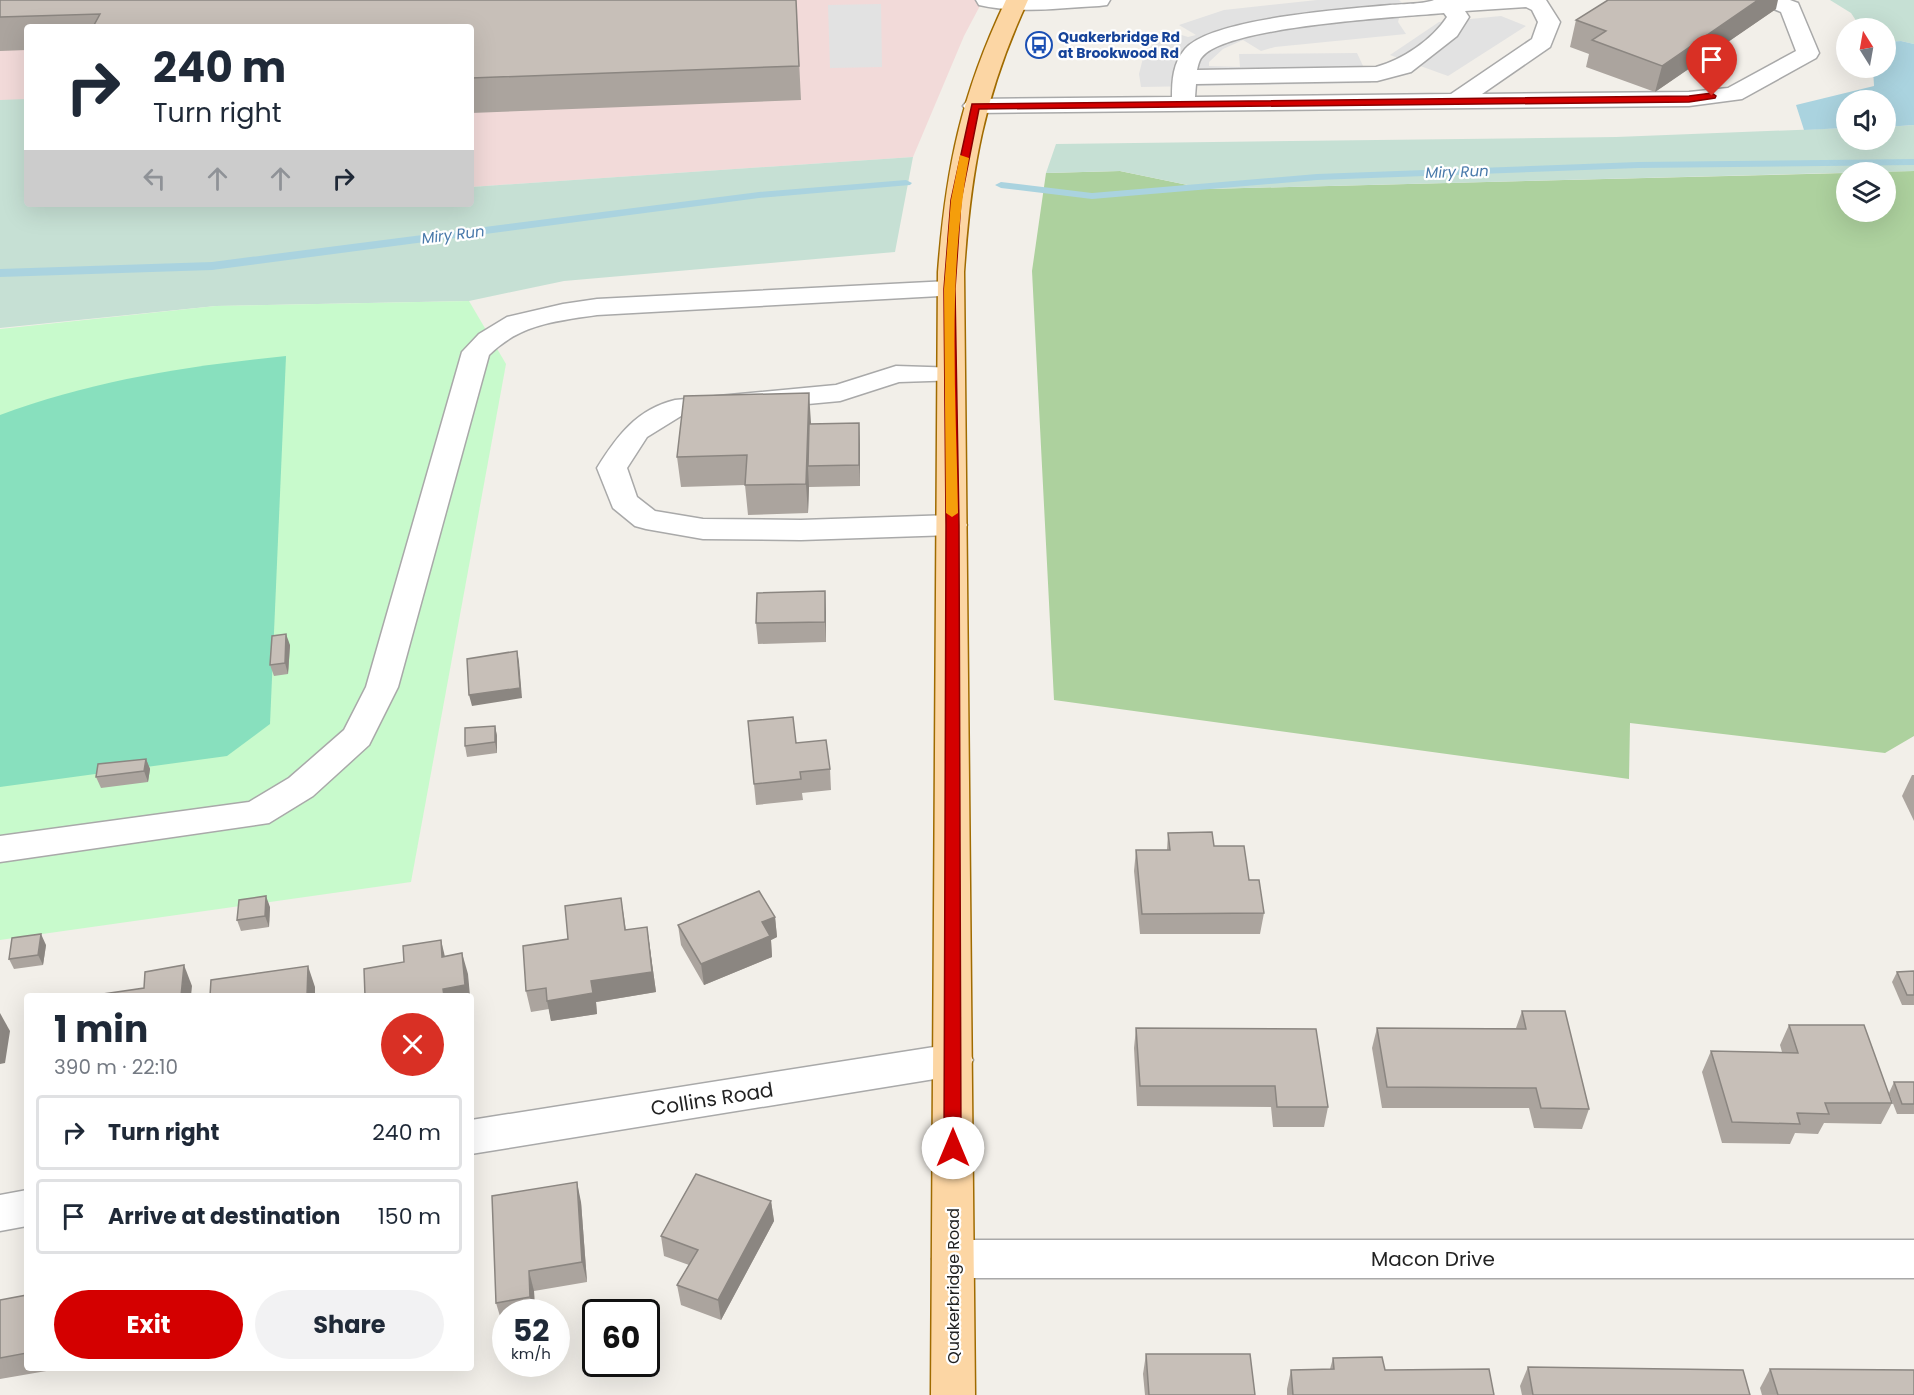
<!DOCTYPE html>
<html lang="en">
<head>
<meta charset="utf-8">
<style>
	:root { --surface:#fff; --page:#f2f2f3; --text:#1f2937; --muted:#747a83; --line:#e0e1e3; --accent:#d40000 }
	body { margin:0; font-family:Poppins,sans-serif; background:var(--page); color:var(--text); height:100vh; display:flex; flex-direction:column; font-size:22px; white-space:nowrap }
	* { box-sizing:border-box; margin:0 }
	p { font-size:20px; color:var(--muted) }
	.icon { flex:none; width:33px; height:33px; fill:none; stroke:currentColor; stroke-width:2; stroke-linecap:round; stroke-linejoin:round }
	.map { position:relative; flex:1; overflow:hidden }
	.side { position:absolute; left:24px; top:993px; width:450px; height:378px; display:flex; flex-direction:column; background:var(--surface); border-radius:6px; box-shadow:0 6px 24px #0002 }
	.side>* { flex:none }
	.guide { position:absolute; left:24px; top:24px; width:450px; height:183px; border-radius:6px; box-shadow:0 6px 24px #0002; background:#fff; color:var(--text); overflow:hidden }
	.needle { width:39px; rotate:349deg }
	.fabs { position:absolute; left:1836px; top:18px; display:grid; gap:12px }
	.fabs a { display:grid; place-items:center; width:60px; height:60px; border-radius:50%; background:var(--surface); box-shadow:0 6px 24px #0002; font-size:30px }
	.speed { position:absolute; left:492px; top:1299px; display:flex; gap:12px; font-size:30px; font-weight:700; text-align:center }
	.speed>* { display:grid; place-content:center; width:78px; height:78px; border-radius:50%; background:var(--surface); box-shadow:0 6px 24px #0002; line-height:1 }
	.speed small { font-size:15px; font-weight:400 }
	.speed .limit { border:3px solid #111; border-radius:9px; background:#fff; color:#111 }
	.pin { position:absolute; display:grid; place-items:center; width:51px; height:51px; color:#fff; margin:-62px -26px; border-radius:50% 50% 50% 0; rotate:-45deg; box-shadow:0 0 6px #0007 }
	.pin .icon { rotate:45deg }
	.me { position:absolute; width:66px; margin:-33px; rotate:0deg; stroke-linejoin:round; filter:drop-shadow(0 0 4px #0008) }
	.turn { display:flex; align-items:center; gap:21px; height:126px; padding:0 30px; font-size:27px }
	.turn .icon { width:78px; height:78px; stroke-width:2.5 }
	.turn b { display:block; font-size:42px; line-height:51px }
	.lanes { display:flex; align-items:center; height:57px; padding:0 30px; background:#0003; justify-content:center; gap:30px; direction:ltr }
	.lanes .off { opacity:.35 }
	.round { display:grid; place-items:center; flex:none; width:63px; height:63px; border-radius:32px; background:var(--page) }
	.summary { display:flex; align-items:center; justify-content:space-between; height:102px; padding:0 30px }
	h1 { font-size:36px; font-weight:700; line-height:45px }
	.cta { display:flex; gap:12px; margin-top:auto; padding:12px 30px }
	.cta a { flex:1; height:69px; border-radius:36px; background:var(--accent); color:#fff; font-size:24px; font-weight:700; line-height:69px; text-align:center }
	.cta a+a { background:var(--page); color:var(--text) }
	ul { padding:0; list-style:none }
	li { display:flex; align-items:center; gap:18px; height:75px; margin:0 12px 9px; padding:0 18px; border:3px solid var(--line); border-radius:6px }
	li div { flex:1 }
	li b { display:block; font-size:22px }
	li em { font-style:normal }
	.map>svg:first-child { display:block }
	.commercial { fill:#f2dad9 }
	.forest { fill:#add19e }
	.wetland { fill:#c6e0d4 }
	.park { fill:#c8facc }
	.pitch { fill:#88e0be }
	.parking { fill:#e2e2e2 }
	.water { fill:#aad3df }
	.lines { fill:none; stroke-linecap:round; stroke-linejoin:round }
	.stream { fill:#aad3df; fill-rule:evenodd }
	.minor-casing { stroke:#a9a9a9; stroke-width:3 }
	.major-casing { stroke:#a06b00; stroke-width:3 }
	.minor { fill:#fff; fill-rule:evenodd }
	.major { fill:#fcd6a4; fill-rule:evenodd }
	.wall { fill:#aba49e }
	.shaded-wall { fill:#8b8681 }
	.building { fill:#c7bfb8; stroke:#8b8681; stroke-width:1.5 }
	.route { fill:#d40000; stroke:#8a0000; stroke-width:1.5 }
	.slow { fill:#f59e0b }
	.labels { text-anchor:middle; stroke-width:4.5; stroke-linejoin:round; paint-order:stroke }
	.far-transit-label { font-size:14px; font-weight:bold; fill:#164399; stroke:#fff; text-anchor:start }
	.far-water-label { font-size:15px; font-style:italic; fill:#4a7aab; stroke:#fff }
	.street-label { font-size:16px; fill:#222; stroke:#fff }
	.near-street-label { font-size:20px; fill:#222; stroke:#fff }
</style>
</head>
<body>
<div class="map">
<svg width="1914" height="1395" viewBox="0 0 1914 1395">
	<rect width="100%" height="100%" fill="#f2efe9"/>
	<polygon class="commercial" points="0,0 983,0 964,36 913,157 471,187 471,27 27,27 27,100 0,100"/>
	<polygon class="forest" points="1120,171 1207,189 1846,173 1846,212 1886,212 1886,172 1867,172 1914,171 1914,736 1885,753 1630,723 1629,779 1054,700 1032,271 1046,173"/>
	<g class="wetland">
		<polygon points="1830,0 1914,0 1914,44 1901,41 1886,42 1886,28 1861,28 1851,13"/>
		<polygon points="27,99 27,204 471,204 471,187 913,157 895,252 564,281 469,301 216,306 0,328 0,100"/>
		<polygon points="1914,125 1914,171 1207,189 1120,171 1046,173 1056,144 1616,137 1846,128 1846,140 1886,140 1886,127"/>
	</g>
	<polygon class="park" points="469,301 506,364 411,882 0,940 0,329 216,306"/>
	<path class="pitch" d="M286,356L270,724L227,756L0,787V415C94,380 187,366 286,356Z"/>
	<g class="parking">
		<polygon points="1317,0 1399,0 1403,4 1398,22 1406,34 1275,47 1261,51 1243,40 1223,49 1209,62 1209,66 1240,67 1239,54 1357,53 1371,83 1141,87 1139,74 1143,58 1158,37 1169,31 1188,37 1196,35 1179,25 1224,10"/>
		<polygon points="881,4 882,67 830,68 828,5"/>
		<polygon points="1501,16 1526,26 1448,76 1390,55 1439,22"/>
	</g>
	<polygon class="water" points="1901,41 1914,44 1914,125 1886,127 1886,100 1846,100 1846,128 1804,130 1796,105 1874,86 1873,68 1886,68 1886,42"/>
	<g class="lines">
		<g class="stream">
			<polygon points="1914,159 1914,165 1638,168 1317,180 1092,199 1001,188 995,185 1001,182 1092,193 1317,174 1638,162"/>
			<polygon points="906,180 912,183 910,185 759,198 212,270 0,277 0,269 212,262 759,192"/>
		</g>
		<defs>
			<g id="minor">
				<path d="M976,0H1110L1107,5L1099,6C1060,8 1018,14 979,5Z"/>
				<path d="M1434,0H1546L1560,22L1550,47L1482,94L1689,92L1728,88L1796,51L1781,12L1764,5L1761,0H1790L1798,3L1819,53L1816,58L1742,99L1689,106L975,113L967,111L963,106L967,101L975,99L1172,97C1172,80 1173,63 1185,49C1211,18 1348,9 1390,5C1403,4 1425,4 1434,0ZM1526,7L1532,10L1538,22L1532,39L1451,94L1195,97L1196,84L1377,81L1411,72L1457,36L1469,17L1465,11ZM1444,13L1447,17C1432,40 1402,60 1376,67L1197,70C1198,66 1199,60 1202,57C1227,26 1400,17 1444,13Z"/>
				<path d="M949,281L958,283L962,289L958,295L597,315C556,321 520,324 489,355L398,687L369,745L313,796L269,823L0,862V836L249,802L289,778L344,730L366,687L462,352L479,334L507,317L563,304L597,299Z"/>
				<path d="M896,366L960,368L964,374L960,380L899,382L840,401L681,416L647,437L627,468L637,497L655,511L703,519L801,520L952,515L963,518L967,525L963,532L952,535L801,540L703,539L646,529L635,526L613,508L597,468C617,436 637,409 675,400L836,385Z"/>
				<polygon points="953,1044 967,1049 973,1060 967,1071 953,1076 471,1154 471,1120"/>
				<polygon points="27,1190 27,1226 0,1231 0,1195"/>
				<polygon points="953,1240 1914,1240 1914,1278 953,1278 938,1272 932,1259 938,1246"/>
			</g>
			<path id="major" d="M1006,0H1028C984,95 971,168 964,272L975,1395H931L938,272C946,167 961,95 1006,0Z"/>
		</defs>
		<use href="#minor" class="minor-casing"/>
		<use href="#major" class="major-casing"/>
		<use href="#minor" class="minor"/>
		<use href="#major" class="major"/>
	</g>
	<g class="wall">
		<polygon points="0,0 796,0 801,100 471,113 471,27 27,27 27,50 0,51"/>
		<polygon points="1776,9 1655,92 1586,67 1589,54 1570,47 1576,20"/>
		<polygon points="859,423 860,486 809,487 808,513 748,515 745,485 681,487 677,457 811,424"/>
		<polygon points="826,612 826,642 758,644 756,623"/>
		<polygon points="290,645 288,674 274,676 270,665"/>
		<polygon points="748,721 796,743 830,769 831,790 802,793 803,800 756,805"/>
		<polygon points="495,726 497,736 497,753 467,757 465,746"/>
		<polygon points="146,759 150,769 148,782 101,788 96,777"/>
		<polygon points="1912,775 1914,775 1914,821 1902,796"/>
		<polygon points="1168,833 1214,846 1249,880 1264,913 1260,934 1140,934 1134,871 1136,850 1167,850"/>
		<polygon points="621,898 626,930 647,927 656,992 596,1002 597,1014 551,1021 549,1009 531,1012 526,991 568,939"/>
		<polygon points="270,907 269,927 241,931 237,920"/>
		<polygon points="775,917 777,937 771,940 772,957 704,985 681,945 678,925"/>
		<polygon points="46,945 43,965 14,969 9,959"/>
		<polygon points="1914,971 1914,1005 1902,1005 1892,982 1897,972"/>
		<polygon points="1522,1011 1589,1109 1582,1129 1534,1128 1529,1108 1382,1108 1372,1048 1377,1028 1516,1028"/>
		<polygon points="1789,1025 1889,1093 1894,1082 1914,1082 1914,1114 1897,1114 1889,1093 1892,1103 1881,1124 1824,1123 1818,1134 1795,1133 1790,1144 1722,1143 1702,1072 1711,1051 1782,1052 1780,1045"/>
		<polygon points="1136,1028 1328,1107 1324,1127 1273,1127 1271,1107 1137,1106 1134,1048"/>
		<polygon points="771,1201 774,1221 721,1320 681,1305 677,1285 689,1265 664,1256 661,1236"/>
		<polygon points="581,1202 587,1282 534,1291 535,1312 506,1312 506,1322 502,1323 496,1303"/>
		<polygon points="27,1295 27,1368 58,1368 58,1369 0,1379 0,1300"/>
		<polygon points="1146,1354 1255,1395 1145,1395 1143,1374"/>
		<polygon points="1333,1358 1385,1370 1494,1395 1287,1395 1287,1389 1291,1370 1330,1369"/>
		<polygon points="1528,1367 1750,1395 1522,1395 1520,1386"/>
		<polygon points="1770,1369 1914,1395 1762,1395 1760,1388"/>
	</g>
	<g class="shaded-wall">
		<polygon points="1758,0 1778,0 1776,9 1655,92 1662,66"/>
		<polygon points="809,393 811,423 810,466 808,466 809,487 808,513 806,484"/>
		<polygon points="859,423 860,444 860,486 859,465"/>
		<polygon points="825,591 826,612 826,642 825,622"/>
		<polygon points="286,634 290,645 288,674 285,663"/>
		<polygon points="517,651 519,662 522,698 472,706 469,695"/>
		<polygon points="495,726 497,736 497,753 495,742"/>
		<polygon points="146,759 150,769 148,782 144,771"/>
		<polygon points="266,896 270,907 269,927 265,916"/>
		<polygon points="775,917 777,937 771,940 772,957 704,985 701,964 762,922"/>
		<polygon points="647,927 656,992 596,1002 597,1014 551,1021 547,1001"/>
		<polygon points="41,934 46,945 43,965 38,955"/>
		<polygon points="441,940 446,961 442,957"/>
		<polygon points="462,953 468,974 470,996 444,996 443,989"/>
		<polygon points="184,965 192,986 191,996 181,996"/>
		<polygon points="308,966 315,987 315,996 307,996"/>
		<polygon points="0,1013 10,1031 5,1063 0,1064"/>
		<polygon points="577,1182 581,1202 587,1282 582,1262"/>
		<polygon points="771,1201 774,1221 721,1320 718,1300"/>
		<polygon points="529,1271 534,1291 535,1312 534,1312 530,1297"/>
	</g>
	<g class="building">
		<polygon points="0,0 796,0 799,66 471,78 471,27 171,27 171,25 93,27 100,14 0,17"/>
		<polygon points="1608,0 1758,0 1662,66 1592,40 1606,31 1576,20"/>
		<polygon points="809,393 806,484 745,485 747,455 677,457 684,396"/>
		<polygon points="859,423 859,465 808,466 809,424"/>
		<polygon points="825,591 825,622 756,623 757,593"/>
		<polygon points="286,634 285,663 270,665 272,636"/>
		<polygon points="517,651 520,688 469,695 467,659"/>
		<polygon points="793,717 796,743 826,740 830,769 800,772 801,779 754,784 748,721"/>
		<polygon points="495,726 495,742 465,746 465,728"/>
		<polygon points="146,759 144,771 96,777 98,764"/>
		<polygon points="1212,832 1214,846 1244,846 1249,880 1259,880 1264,913 1142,914 1136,850 1170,850 1168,833"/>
		<polygon points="759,891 775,917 762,922 770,936 701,964 678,925"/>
		<polygon points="266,896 265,916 237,920 239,900"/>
		<polygon points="621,898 625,930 647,927 652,972 591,981 593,993 547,1001 546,988 526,991 523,946 568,939 565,906"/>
		<polygon points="41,934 38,955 9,959 12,938"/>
		<polygon points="441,940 442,957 462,953 465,985 443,989 444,996 365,996 364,969 404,962 403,946"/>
		<polygon points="184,965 181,996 89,996 144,988 145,972"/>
		<polygon points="308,966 307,996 210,996 211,980"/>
		<polygon points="1914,971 1914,995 1907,995 1897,972"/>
		<polygon points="1522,1011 1565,1011 1589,1109 1541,1108 1536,1088 1387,1087 1377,1028 1526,1029"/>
		<polygon points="1789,1025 1864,1025 1892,1103 1825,1103 1829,1114 1797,1113 1800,1124 1732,1122 1711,1051 1798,1053"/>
		<polygon points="1136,1028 1316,1029 1328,1107 1277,1107 1275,1086 1140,1086"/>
		<polygon points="1894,1082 1914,1082 1914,1104 1902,1104"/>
		<polygon points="696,1174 771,1201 718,1300 677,1285 698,1250 661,1236"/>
		<polygon points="577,1182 582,1262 529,1271 530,1297 496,1303 492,1196"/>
		<polygon points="27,1295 27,1353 0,1358 0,1300"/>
		<polygon points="1146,1354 1250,1354 1255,1395 1149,1395"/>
		<polygon points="1382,1357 1385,1370 1489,1369 1494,1395 1293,1395 1291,1370 1334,1369 1333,1358"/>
		<polygon points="1528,1367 1743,1370 1750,1395 1533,1395"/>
		<polygon points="1770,1369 1914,1370 1914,1395 1778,1395"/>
	</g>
	<polygon class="route" points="1712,93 1716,96 1715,98 1689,102 979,109 961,200 955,289 959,525 961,1148 959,1153 947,1153 944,1148 946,525 944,289 951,200 972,104 1689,96"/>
	<path class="slow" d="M960,155L969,158C947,274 956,394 958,513L952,517L946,513L944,289L951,200Z"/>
	<defs>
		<symbol id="bus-ring" viewBox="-11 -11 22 22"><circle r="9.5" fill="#fff" stroke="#1a4fb4" stroke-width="1.5"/><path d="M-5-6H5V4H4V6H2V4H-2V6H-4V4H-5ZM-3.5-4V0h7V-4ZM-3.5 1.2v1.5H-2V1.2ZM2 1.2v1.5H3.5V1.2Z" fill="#1a4fb4"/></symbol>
	</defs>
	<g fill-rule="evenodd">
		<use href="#bus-ring" x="1024" y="30" width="30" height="30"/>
	</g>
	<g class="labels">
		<g class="far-transit-label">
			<text x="1058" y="42">Quakerbridge Rd<tspan x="1058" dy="16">at Brookwood Rd</tspan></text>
		</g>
		<g class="far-water-label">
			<text transform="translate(1457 172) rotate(-2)" y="5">Miry Run</text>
			<text transform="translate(453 235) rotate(-7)" y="5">Miry Run</text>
		</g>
		<g class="street-label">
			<text transform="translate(953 1286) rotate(-90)" y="6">Quakerbridge Road</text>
		</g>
		<g class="near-street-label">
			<text transform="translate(712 1099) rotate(-9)" y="7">Collins Road</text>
			<text x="1433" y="1266">Macon Drive</text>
		</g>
	</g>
</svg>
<div class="fabs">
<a><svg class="needle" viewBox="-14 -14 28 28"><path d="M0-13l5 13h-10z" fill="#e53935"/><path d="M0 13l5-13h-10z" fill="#747a83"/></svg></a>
<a><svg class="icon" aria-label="sound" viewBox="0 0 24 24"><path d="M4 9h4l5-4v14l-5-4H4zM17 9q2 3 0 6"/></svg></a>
<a><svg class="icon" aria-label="layers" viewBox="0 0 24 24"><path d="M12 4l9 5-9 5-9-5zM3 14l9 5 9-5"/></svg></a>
</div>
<div class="speed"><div>52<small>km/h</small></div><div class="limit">60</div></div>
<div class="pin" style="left:1712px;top:96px;background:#d93025"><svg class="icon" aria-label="arrive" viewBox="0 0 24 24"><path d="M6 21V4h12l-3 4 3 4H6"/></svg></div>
<svg class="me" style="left:953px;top:1148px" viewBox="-20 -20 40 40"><circle r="19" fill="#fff"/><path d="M0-13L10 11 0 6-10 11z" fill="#d40000"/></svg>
<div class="guide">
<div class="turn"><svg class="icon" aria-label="right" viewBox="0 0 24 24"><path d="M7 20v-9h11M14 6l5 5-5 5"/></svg><div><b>240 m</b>Turn right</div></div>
<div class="lanes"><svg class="icon off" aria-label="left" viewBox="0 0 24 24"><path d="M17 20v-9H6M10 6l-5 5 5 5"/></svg><svg class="icon off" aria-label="ahead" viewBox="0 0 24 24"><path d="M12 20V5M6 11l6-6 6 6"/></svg><svg class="icon off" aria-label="ahead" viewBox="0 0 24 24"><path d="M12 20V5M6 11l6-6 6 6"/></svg><svg class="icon" aria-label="right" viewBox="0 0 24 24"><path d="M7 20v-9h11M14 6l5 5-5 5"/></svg></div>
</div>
<section class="side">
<div class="summary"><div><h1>1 min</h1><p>390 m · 22:10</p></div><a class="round" style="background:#d93025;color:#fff"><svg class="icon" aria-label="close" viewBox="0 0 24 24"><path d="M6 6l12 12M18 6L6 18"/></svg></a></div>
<ul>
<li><svg class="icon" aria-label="right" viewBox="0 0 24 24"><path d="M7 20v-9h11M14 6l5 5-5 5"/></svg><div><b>Turn right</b></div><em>240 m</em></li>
<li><svg class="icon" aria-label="arrive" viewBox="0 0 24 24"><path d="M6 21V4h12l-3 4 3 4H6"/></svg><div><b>Arrive at destination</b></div><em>150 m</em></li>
</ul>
<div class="cta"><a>Exit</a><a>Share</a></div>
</section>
</div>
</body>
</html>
